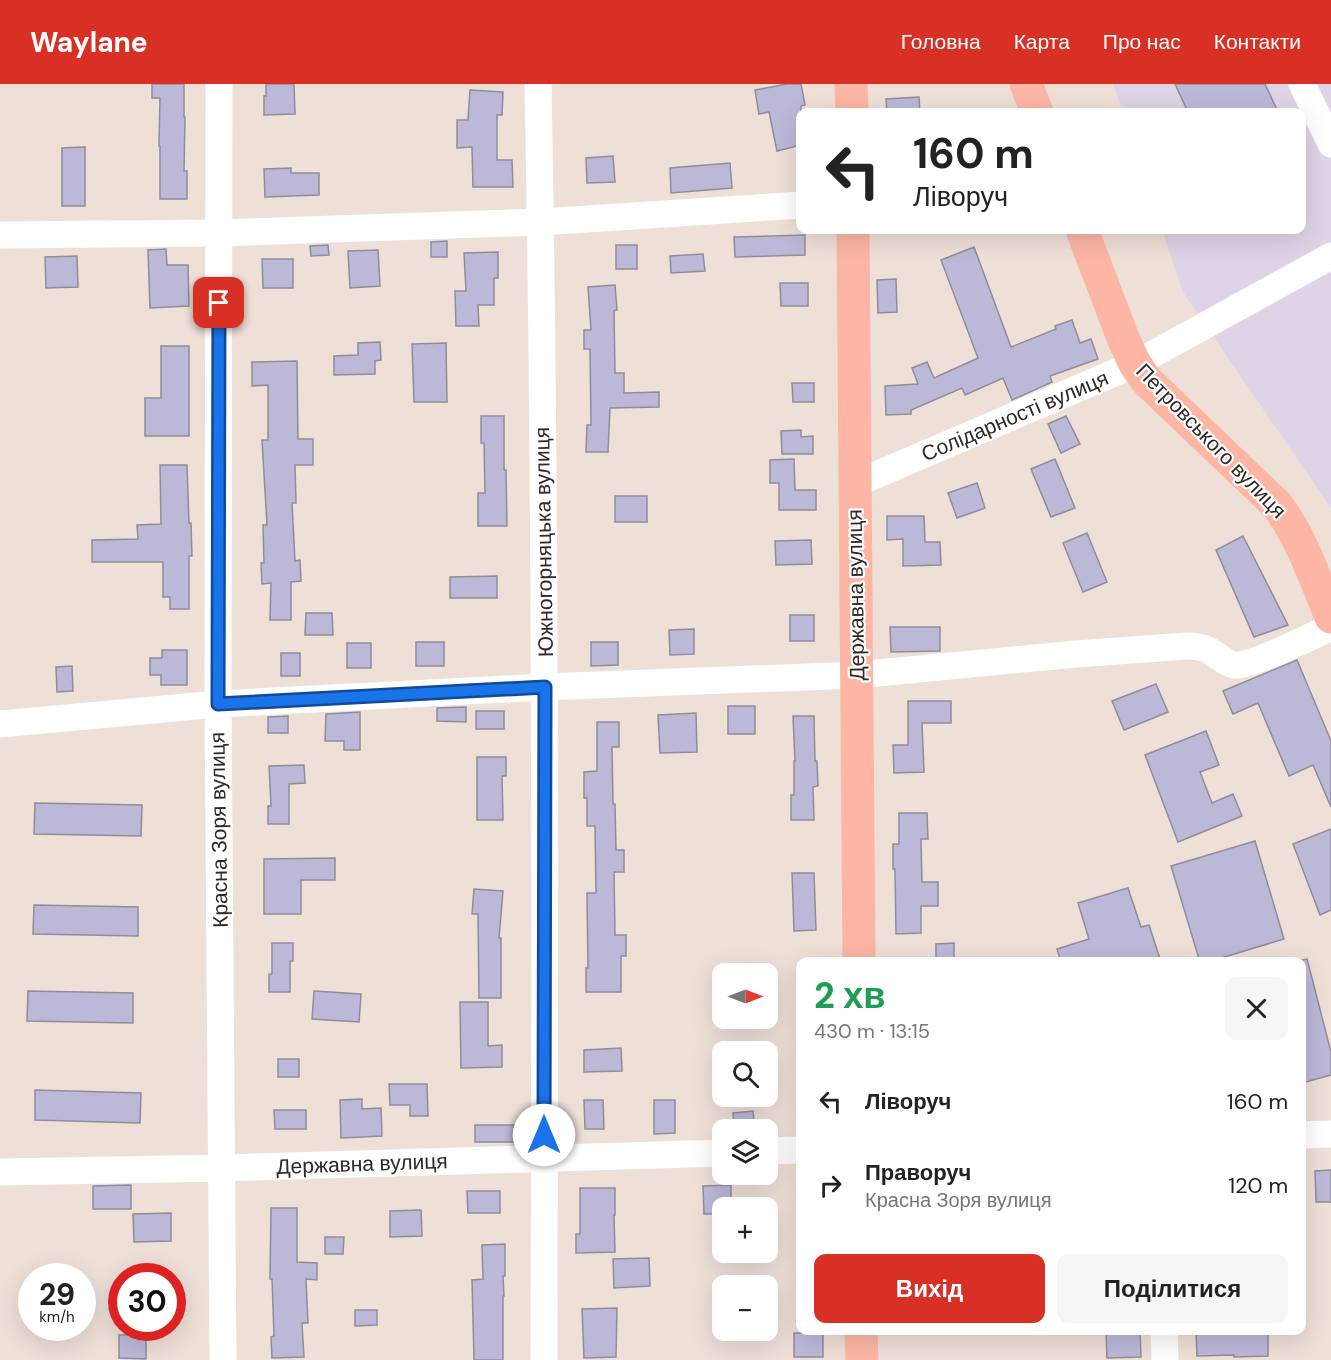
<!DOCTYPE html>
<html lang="uk">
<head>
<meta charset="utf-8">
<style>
	:root { --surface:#fff; --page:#f6f6f6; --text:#222; --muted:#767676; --accent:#d93025 }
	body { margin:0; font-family:"DM Sans",sans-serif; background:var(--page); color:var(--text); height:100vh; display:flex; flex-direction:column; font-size:22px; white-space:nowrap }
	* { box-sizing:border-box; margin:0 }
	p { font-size:20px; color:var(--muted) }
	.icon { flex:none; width:33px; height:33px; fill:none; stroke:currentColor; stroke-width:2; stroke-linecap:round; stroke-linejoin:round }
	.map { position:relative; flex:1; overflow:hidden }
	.drawer { position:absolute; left:796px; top:873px; width:510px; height:378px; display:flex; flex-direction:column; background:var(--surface); border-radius:12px; box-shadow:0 6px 24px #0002 }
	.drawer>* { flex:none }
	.top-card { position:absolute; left:796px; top:24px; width:510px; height:126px; border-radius:12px; box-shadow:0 6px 24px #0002; background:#fff; color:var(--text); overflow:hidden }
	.needle { width:39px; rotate:90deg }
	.fabs { position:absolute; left:712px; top:879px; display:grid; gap:12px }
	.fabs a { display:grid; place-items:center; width:66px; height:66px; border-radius:12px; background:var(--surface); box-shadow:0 6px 24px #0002; font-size:30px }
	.speed { position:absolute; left:18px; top:1179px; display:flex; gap:12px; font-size:30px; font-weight:700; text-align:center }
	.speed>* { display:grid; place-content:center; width:78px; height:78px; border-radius:50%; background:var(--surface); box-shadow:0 6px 24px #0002; line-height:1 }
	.speed small { font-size:15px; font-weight:400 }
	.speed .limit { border:9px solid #d22; background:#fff; color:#111 }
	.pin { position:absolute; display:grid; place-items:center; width:51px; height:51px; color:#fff; margin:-26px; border-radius:12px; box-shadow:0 3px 9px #0006 }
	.me { position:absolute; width:66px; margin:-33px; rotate:0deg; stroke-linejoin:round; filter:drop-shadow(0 0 4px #0008) }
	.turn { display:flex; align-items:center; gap:21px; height:126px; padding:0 18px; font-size:27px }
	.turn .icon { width:78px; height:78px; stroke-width:2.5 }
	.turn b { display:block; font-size:42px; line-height:51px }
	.round { display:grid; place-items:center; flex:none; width:63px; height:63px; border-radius:12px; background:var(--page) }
	.head { display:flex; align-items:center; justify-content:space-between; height:102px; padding:0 18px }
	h1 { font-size:36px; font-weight:800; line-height:45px; color:#1e9e55 }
	.primary-button { display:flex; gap:12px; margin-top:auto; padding:12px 18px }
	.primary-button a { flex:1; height:69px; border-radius:12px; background:var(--accent); color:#fff; font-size:24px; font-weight:800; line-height:69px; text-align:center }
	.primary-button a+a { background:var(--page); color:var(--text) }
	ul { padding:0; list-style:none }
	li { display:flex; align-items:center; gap:18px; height:84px; padding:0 18px }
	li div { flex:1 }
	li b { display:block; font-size:22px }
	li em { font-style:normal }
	header { display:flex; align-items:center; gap:36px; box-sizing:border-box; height:84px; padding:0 30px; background:var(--accent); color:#fff }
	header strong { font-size:28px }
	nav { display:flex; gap:33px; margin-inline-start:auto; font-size:21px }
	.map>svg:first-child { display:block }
	.industrial { fill:#dfd3e7 }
	.building { fill:#bcb8d8; stroke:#8f8d9a; stroke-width:1.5 }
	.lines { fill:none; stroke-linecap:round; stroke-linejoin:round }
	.minor { stroke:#fff; stroke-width:27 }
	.major { stroke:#fdb5a4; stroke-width:33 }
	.route-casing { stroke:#114b97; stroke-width:15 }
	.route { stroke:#1a73e8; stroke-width:10 }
	.labels { text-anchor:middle; stroke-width:4.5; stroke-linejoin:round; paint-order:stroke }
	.street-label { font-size:21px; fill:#2e2826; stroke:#fff }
</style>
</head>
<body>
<header>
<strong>Waylane</strong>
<nav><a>Головна</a><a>Карта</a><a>Про нас</a><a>Контакти</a></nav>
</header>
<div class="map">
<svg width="1331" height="1276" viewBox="0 0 1331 1276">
	<rect width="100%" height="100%" fill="#eedfd7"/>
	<polygon class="industrial" points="1113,0 1331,0 1331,424 1183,208 1162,146 1302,146 1302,28 1123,28"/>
	<g class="building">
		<polygon points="152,0 184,0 184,33 185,33 184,87 187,87 187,115 160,115 160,62 159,62 160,14 152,14"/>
		<polygon points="266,0 294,0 295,30 264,31 264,12 266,12"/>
		<polygon points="787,0 801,0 805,21 801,22 801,61 777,67 769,28 759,30 755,6"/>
		<polygon points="1175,0 1265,0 1278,28 1188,28"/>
		<polygon points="470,6 503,8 502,31 497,31 497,76 512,76 513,103 473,103 472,63 457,64 457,36 468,36"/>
		<polygon points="919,13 920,28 887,28 886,15"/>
		<polygon points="85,63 85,122 62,122 62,64"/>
		<polygon points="613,72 615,98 587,99 586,74"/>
		<polygon points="730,79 732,104 671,109 670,84"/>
		<polygon points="291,84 291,89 319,89 319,111 265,113 264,85"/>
		<polygon points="805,151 805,171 735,173 734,153"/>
		<polygon points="447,157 447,173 431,173 431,158"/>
		<polygon points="328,161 329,171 311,172 310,162"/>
		<rect x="616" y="161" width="21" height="24"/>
		<polygon points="974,163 1011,263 1056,245 1055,242 1072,236 1080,259 1091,255 1098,275 1050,292 1052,298 1012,316 1003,294 965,311 962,304 911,326 911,330 886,331 885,302 918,300 912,284 927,278 934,294 978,274 941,176"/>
		<polygon points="166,165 167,181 188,181 189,222 150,224 148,166"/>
		<polygon points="378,166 380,202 350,204 348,167"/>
		<polygon points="498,168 498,194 494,194 494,221 478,221 479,242 456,242 455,207 466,207 464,169"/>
		<polygon points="703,170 705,187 671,189 670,172"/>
		<polygon points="77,172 78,203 46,204 45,173"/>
		<polygon points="262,175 293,175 293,204 263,204"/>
		<polygon points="896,195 897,228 878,229 877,196"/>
		<polygon points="780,199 808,199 808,222 781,222"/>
		<polygon points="615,201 617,226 614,227 615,289 624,289 624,309 659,308 659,323 610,324 608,368 586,368 587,341 591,341 590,265 584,265 584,246 591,246 588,203"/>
		<polygon points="380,258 381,276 375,277 375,290 334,291 334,272 358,271 358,259"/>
		<polygon points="446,259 447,318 414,318 412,260"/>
		<polygon points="161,262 189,262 189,352 145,352 145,314 161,314"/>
		<polygon points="297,277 298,355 313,355 313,381 295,381 296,419 292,419 295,477 300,476 301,497 291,498 291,536 270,536 271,499 262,500 261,479 264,479 263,441 267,441 262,356 268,356 268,301 252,302 252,278"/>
		<polygon points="792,299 814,299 814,318 793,318"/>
		<polygon points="481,332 504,332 504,386 506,386 507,442 478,442 478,409 485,409 484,359 481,359"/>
		<polygon points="1066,332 1080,360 1061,369 1048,340"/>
		<polygon points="801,346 801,353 813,352 813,370 782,370 781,347"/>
		<polygon points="794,375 795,406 816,406 816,426 779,426 779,399 770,399 770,376"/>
		<polygon points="1055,375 1075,424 1051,433 1031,385"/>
		<polygon points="160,381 187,381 189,439 191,439 192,472 189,472 189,525 170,525 170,513 163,513 163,478 92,478 92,456 138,455 137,441 161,440"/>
		<polygon points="977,399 985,424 957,434 948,409"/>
		<rect x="615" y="412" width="32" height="26"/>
		<polygon points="887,432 924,432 925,458 940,458 941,481 903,482 903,455 887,456"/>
		<polygon points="1087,449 1107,498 1083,508 1063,459"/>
		<polygon points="1243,452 1288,541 1254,553 1216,466"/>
		<polygon points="811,456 812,480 776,481 775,457"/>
		<polygon points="497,492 497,514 450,514 450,493"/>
		<polygon points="306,529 332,529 333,551 305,551"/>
		<rect x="790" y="531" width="24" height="26"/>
		<polygon points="890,543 940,543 940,567 891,568"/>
		<polygon points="694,545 694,570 670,571 669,546"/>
		<rect x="416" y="558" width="28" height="24"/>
		<polygon points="591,558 618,558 618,581 591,582"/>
		<rect x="347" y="559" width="24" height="25"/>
		<polygon points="162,566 187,566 187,601 161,601 161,591 150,591 150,574 162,574"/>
		<rect x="281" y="569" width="19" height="23"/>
		<polygon points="1297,576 1331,657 1331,723 1313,681 1289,692 1258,619 1233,630 1223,607"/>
		<polygon points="72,582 73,607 57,608 56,583"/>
		<polygon points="1156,600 1168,628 1124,646 1112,617"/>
		<polygon points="908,617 951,617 951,639 922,639 924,688 894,689 893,661 908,661"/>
		<rect x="728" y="622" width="27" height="28"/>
		<polygon points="466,623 466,638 437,637 437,624"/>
		<rect x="476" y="627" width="28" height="18"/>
		<polygon points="360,628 360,666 344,666 344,657 325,657 326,630"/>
		<polygon points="696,629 697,668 660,669 658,631"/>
		<polygon points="288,632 288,649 268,649 268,633"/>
		<polygon points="793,632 814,632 815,677 817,677 818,702 813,703 814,736 791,736 791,711 794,711 794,677 795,677"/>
		<polygon points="597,638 619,638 619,663 612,663 613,720 615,720 616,766 624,766 624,788 614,788 615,851 626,851 626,872 621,872 621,908 586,908 586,884 588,884 587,809 596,809 595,742 587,742 587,714 584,714 584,688 597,687"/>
		<polygon points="1206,647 1219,681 1200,688 1212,719 1233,710 1242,732 1178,758 1145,671"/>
		<polygon points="477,673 506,673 506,692 502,692 503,736 477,736"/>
		<polygon points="304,681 305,699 289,700 289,740 268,740 268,722 271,722 269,682"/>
		<polygon points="35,719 142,721 141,752 34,750"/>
		<polygon points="899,729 927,729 928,755 921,755 922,798 938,798 938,822 921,822 921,849 896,850 895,785 893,785 893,760 899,760"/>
		<polygon points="1331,745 1331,826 1320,831 1293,760"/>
		<polygon points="1255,757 1284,855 1208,878 1200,878 1171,782"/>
		<polygon points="335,774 335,796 301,796 301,830 264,830 264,775"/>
		<polygon points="792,789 814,789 816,846 794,847"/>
		<polygon points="1128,804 1141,843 1149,841 1161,878 1061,878 1057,865 1089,855 1078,819"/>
		<polygon points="474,805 503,807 499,854 501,854 501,914 479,914 478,830 472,830"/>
		<polygon points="34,821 138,823 138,852 33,850"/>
		<polygon points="272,859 293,859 293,877 290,877 290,908 269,908 269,890 272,890"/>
		<polygon points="954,859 954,878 936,878 936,860"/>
		<polygon points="1307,875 1331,968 1331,991 1302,999 1302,876"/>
		<polygon points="28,907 133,909 133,939 27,937"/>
		<polygon points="314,907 361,910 359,938 312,935"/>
		<polygon points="460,918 488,918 488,962 502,961 502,983 461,984"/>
		<polygon points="621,964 622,987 584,988 584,966"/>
		<rect x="278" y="975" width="21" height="18"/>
		<polygon points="389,1000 427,1000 428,1032 410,1032 410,1021 390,1021"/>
		<polygon points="35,1006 141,1009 140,1039 35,1036"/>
		<polygon points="362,1015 362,1025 381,1024 382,1052 341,1054 340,1016"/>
		<polygon points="584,1016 603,1016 604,1045 585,1045"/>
		<polygon points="654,1016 675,1016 675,1049 654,1050"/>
		<polygon points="274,1026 306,1026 306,1045 275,1045"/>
		<polygon points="753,1027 755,1046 734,1046 733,1029"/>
		<rect x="475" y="1041" width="39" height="17"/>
		<polygon points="1331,1086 1331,1118 1316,1118 1315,1087"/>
		<polygon points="131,1101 131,1125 93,1125 93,1102"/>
		<polygon points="731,1101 731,1124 723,1124 723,1130 704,1130 703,1102"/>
		<polygon points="580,1104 615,1104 615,1131 614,1131 615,1168 576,1169 576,1150 580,1150"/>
		<polygon points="467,1107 500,1107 500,1129 468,1129"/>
		<polygon points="271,1124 297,1124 297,1178 317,1179 317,1196 306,1195 308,1239 302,1239 304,1273 272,1274 271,1253 274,1252 272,1195 270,1195"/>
		<polygon points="421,1126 422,1152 390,1153 390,1127"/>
		<polygon points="171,1129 171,1157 134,1158 133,1130"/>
		<polygon points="325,1153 344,1153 343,1170 325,1170"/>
		<polygon points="505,1160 505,1192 503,1192 504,1212 503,1212 503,1276 474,1276 472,1196 483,1195 482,1161"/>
		<polygon points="649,1174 650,1202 614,1204 613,1175"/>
		<polygon points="617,1224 616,1273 584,1274 582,1225"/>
		<polygon points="355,1226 377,1226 377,1241 355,1242"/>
		<polygon points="1140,1246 1141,1273 1107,1274 1106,1247"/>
		<polygon points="1196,1246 1268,1246 1268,1272 1234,1273 1234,1271 1197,1272"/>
		<rect x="794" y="1249" width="29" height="24"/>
		<polygon points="119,1251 146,1251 146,1275 119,1274"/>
	</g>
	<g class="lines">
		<g class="minor">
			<polyline points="219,0 218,620 223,1276"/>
			<path d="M538,0C546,425 545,851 544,1276"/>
			<polyline points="1302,0 1331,60"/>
			<polyline points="0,151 219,149 541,138 801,121"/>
			<polyline points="855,400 1135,280 1331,172"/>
			<path d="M0,640L218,620L545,603L857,591L1076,570L1187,562C1195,562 1203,563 1210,567C1218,571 1225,579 1234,581C1251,583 1312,552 1331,543"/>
			<polyline points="1302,1051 1331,1050"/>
			<polyline points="768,1067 801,1066"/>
			<polyline points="0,1088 223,1084 723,1069"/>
			<polyline points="1164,1246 1165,1276"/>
		</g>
		<g class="major">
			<polyline points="851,0 852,28"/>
			<polyline points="1026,0 1037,28"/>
			<polyline points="853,146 859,878"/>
			<path d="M1082,146L1123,254L1135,280L1147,297L1277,421C1302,454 1315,495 1331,533"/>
			<polyline points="861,1246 862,1276"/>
		</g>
	</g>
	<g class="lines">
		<defs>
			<polyline id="route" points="219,219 218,620 545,603 544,1051"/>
		</defs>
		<use href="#route" class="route-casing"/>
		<use href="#route" class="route"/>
	</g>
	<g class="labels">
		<g class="street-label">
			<text transform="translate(1015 332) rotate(-23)" y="7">Солідарності вулиця</text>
			<text transform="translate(1211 357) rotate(46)" y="7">Петровського вулиця</text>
			<text transform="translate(544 458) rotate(-91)" y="7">Южногорняцька вулиця</text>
			<text transform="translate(856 511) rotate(-91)" y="7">Державна вулиця</text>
			<text transform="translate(219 746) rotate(-91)" y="7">Красна Зоря вулиця</text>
			<text transform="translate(362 1080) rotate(-2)" y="7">Державна вулиця</text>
		</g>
	</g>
</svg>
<div class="fabs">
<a><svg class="needle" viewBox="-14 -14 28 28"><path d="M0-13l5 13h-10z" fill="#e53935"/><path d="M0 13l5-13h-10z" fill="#767676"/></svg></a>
<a><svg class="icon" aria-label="search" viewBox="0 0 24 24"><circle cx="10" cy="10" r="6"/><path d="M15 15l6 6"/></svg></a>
<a><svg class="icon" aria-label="layers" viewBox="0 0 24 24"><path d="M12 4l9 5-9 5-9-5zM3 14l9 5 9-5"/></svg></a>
<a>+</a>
<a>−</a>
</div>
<div class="speed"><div>29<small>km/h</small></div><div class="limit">30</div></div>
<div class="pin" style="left:219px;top:219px;background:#d93025"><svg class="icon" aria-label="arrive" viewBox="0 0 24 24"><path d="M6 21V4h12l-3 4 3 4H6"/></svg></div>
<svg class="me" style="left:544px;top:1051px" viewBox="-20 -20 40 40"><circle r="19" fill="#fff"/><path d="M0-13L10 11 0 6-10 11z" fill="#1a73e8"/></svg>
<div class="top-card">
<div class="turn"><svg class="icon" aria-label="left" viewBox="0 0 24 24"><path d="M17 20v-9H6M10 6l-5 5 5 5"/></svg><div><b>160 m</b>Ліворуч</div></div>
</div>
<section class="drawer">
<div class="head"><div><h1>2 хв</h1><p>430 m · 13:15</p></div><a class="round"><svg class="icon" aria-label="close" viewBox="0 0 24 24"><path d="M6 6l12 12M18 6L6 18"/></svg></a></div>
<ul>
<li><svg class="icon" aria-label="left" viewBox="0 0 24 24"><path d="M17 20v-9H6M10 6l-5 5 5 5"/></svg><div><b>Ліворуч</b></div><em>160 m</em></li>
<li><svg class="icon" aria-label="right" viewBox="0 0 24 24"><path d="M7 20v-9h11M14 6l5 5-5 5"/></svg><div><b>Праворуч</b><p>Красна Зоря вулиця</p></div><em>120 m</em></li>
</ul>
<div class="primary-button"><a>Вихід</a><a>Поділитися</a></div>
</section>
</div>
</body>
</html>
